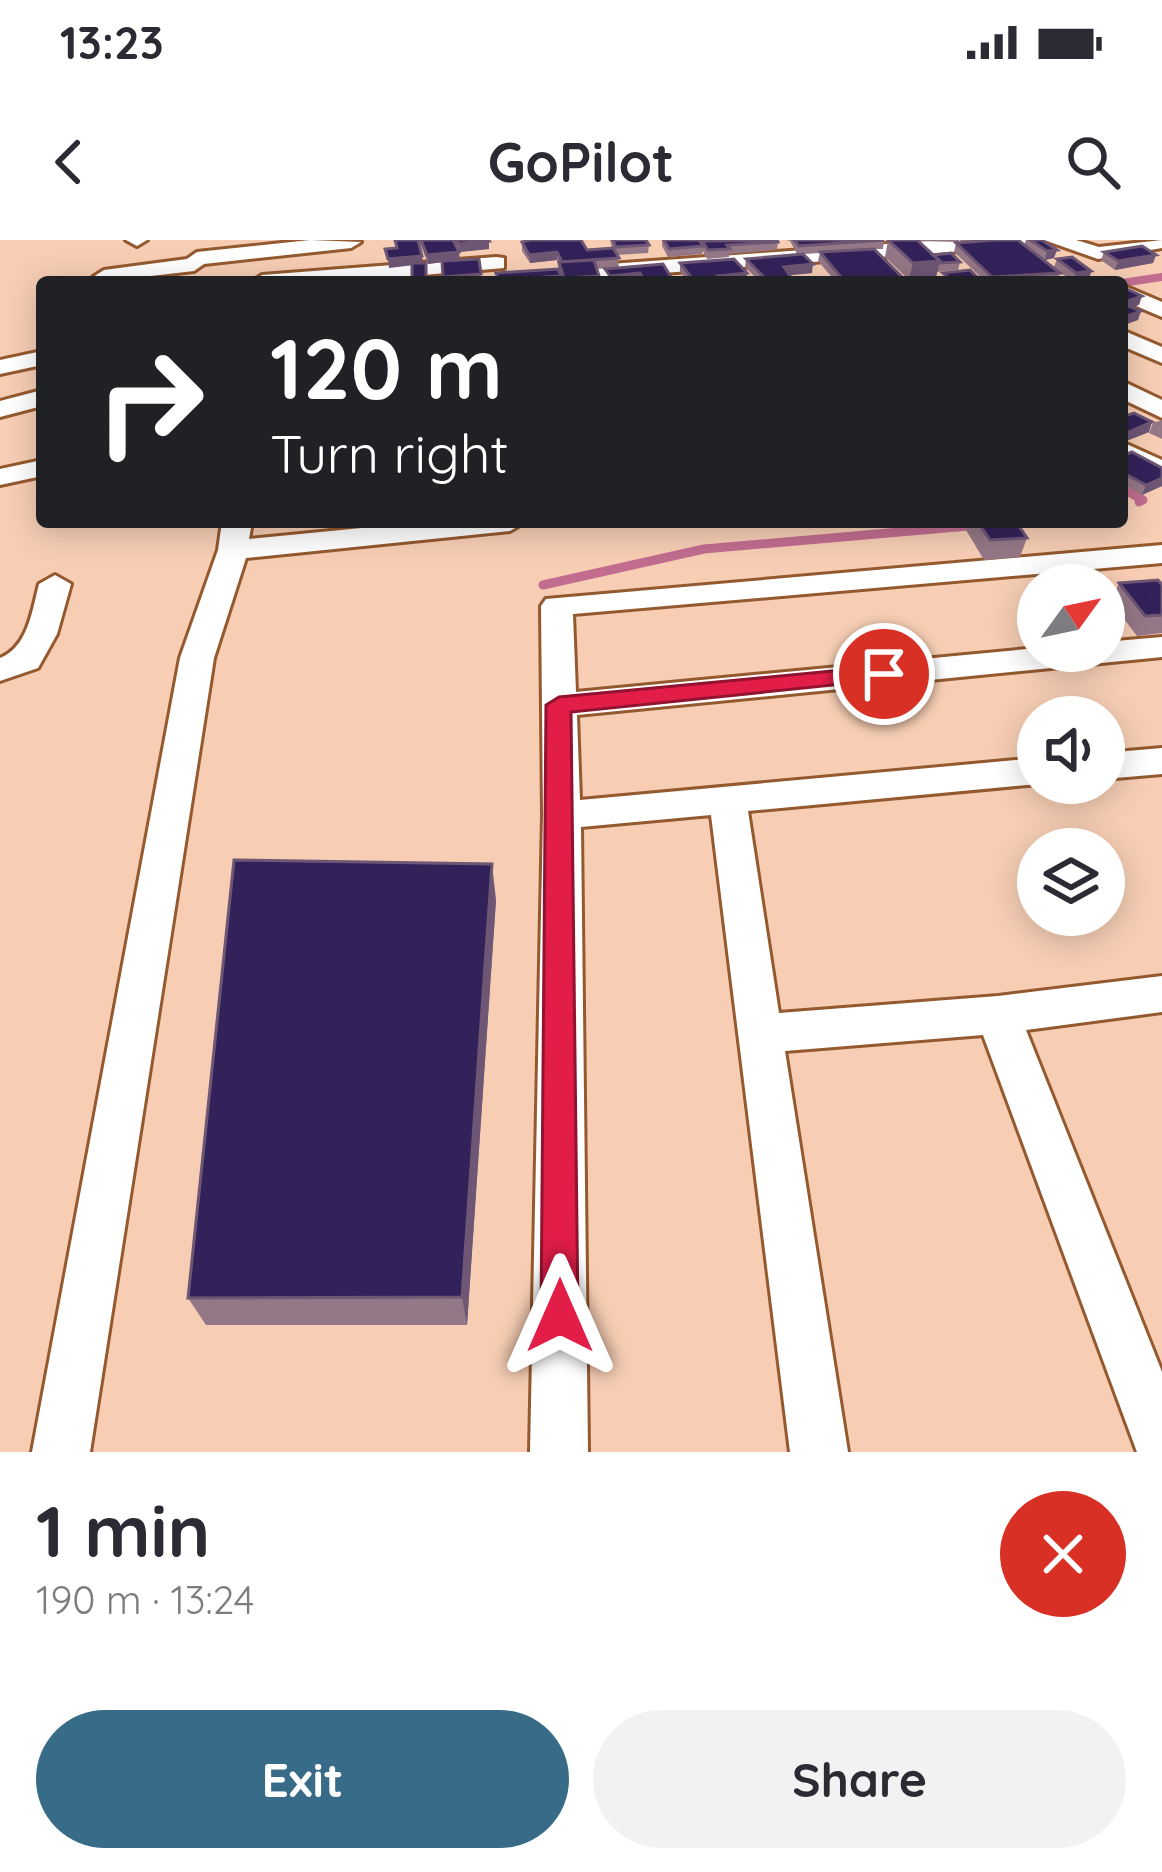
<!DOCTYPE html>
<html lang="en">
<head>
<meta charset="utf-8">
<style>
	:root { --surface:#fff; --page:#f2f2f3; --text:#2b2b33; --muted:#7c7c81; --accent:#376b88 }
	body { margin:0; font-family:Quicksand,sans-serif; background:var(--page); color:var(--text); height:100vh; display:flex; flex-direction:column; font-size:45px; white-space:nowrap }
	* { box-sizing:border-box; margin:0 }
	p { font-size:39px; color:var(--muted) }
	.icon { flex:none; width:66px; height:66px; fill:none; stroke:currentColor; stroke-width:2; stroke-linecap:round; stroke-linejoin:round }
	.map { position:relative; height:1212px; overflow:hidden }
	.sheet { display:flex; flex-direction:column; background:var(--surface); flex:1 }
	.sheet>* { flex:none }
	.top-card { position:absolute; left:36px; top:36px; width:1092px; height:252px; border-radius:12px; box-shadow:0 6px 30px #0003; background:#202124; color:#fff; overflow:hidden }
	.needle { width:78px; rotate:57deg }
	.controls { position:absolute; left:1017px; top:324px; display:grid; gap:24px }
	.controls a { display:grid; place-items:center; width:108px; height:108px; border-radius:50%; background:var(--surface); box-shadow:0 6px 30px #0003; font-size:60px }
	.pin { position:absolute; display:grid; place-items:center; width:102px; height:102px; color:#fff; margin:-51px; border:6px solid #fff; border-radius:50%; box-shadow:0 3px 12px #0007 }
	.me { position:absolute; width:132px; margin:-66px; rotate:0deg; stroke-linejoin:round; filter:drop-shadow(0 0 9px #0008) }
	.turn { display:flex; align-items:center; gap:42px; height:252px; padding:0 36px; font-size:54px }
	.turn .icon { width:156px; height:156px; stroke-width:2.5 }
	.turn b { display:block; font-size:84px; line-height:102px }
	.round { display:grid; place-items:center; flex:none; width:126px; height:126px; border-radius:63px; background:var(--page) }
	.headline { display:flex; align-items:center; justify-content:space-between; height:204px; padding:0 36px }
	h1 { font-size:72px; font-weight:700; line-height:90px }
	.primary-button { display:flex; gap:24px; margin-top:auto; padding:24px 36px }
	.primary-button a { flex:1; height:138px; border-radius:72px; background:var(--accent); color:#fff; font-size:48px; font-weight:700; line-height:138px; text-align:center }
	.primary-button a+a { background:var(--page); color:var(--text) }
	.status { display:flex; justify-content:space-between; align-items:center; height:84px; padding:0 60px; background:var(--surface); direction:ltr }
	.status svg { height:33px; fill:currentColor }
	header { display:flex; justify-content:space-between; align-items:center; height:156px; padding:0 36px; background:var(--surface); font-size:54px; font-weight:700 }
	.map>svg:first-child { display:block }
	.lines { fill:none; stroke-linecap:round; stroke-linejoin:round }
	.stream-far1 { stroke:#c26d90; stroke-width:8 }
	.stream { stroke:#c26d90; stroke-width:9 }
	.minor-casing { stroke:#94592e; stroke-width:6 }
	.minor { fill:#fff; fill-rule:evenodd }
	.wall { fill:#957887 }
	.shaded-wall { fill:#6e5675 }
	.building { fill:#33225a; stroke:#6e5675; stroke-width:3 }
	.route { fill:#e11d48; stroke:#92132f; stroke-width:3 }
</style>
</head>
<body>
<div class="status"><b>13:23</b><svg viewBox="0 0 49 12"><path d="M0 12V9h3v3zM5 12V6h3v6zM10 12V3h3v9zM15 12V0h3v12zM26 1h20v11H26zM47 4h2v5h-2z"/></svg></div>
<header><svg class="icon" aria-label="back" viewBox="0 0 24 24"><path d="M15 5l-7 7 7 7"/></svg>GoPilot<svg class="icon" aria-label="search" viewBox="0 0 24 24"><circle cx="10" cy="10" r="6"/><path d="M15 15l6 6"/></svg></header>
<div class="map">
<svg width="1162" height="1212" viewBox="0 0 1162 1212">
	<rect width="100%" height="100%" fill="#f7ceb4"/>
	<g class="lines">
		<polyline class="stream-far1" points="1122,43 1162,37"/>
		<g class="stream">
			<polyline points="1122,248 1143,260 1139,262"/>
			<polyline points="543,345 704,309 980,285"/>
		</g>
		<defs>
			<g id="minor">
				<polygon points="126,0 147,0 137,6"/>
				<polygon points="310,0 361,2 351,8 204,24 194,31 98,42 93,37 104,30 187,19 197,12"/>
				<polygon points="942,0 1040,0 1030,6 609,37 612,42 590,42 585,31 596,25"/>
				<polygon points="1044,0 1076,0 1099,7 1162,0 1162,8 1098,19"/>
				<polygon points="496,17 504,18 504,28 342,42 251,42 262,35"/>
				<polygon points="1122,45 1162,62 1162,77 1122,60"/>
				<polygon points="1122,90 1162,107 1162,123 1122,106"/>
				<polygon points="42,111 42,125 0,134 0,120"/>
				<polygon points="1122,141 1162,160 1162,178 1122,159"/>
				<polygon points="42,150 42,166 0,177 0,161"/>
				<polygon points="1122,202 1162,220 1162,239 1122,221"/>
				<polygon points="42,220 42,236 0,245 0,229"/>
				<polygon points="222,282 252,282 249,299 423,282 525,282 510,291 246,318 214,418 90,1212 32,1212 180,418 218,310"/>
				<polygon points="1162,305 1162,323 573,374 576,452 1038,408 1104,411 1104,402 1162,397 1162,417 577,475 580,560 1038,518 1038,544 748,571 779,773 998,756 1162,736 1162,772 1026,790 1162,1132 1162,1212 1137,1212 983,795 785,811 848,1212 790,1212 711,575 581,587 588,1212 530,1212 543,575 541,366 546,359"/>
				<path d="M55,335L71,344L57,394L38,428L0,441V418C28,407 32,371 39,344Z"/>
				<polygon points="1162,508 1162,534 1104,539 1104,513"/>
			</g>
		</defs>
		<use href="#minor" class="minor-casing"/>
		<use href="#minor" class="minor"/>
	</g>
	<g class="wall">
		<polygon points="419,0 488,0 489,9 459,12 458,11 460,20 479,19 482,42 444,42 442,22 428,24"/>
		<polygon points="610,0 646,0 649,5 648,13 617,15 619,27 597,29 599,42 497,42 496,33 559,33 557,20 530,23 522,11 522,2 545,1 587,10 612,8"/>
		<polygon points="662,0 777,0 778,2 777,10 729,14 729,17 707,19 703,11 702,14 668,17 662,6"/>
		<polygon points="786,0 884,0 883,9 875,9 907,42 836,42 818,21 820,13 804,14 812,33 789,35 794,42 760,42 745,27 746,19 797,14 790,1"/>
		<polygon points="888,0 986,0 962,2 959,0 959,2 918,1 933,15 960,22 958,30 937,32 936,37 909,40 885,17"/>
		<polygon points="1026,0 1042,0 1054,18 1045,20 1034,12 1060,33 1057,42 986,42 954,12 956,3 1024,5"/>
		<polygon points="1104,12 1156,15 1153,23 1115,30 1101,20"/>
		<polygon points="1057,19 1091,31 1089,40 1073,42 1054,27"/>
		<polygon points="680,23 746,41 688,42 680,32"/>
		<polygon points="1122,177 1149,192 1126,201 1122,199"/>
		<polygon points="1162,180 1162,199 1149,193 1153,183"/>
		<polygon points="1122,216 1162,228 1162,246 1142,255 1122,243"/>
		<polygon points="968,282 1016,282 1027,298 1020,317 984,320 966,290"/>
		<polygon points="1119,343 1162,345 1162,393 1137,396 1111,362"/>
		<polygon points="496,660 467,1085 206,1085 188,1058"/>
	</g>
	<g class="shaded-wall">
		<polygon points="489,1 489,9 459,12 459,4"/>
		<polygon points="1057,10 1054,18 1045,20 1047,11"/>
		<polygon points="459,12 460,20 428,24 427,15"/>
		<polygon points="557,12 557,20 530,23 529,15"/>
		<polygon points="1156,15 1153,23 1115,30 1118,21"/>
		<polygon points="422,16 423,24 389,28 388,19"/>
		<polygon points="940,21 936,37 909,40 913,23"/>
		<polygon points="813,24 812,33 783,36 784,27"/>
		<polygon points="1091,31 1089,40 1073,42 1076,33"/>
		<polygon points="640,33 640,42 610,42 610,36"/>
		<polygon points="747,33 746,41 717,42 718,36"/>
		<polygon points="671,37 671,42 644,42 644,40"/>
		<polygon points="1142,56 1139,65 1122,71 1122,63"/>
		<polygon points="1141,71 1138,80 1122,86 1122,78"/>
		<polygon points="1152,182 1149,192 1126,201 1129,192"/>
		<polygon points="1162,238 1162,246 1142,255 1146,245"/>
		<polygon points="492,624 496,660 467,1085 462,1057"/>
	</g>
	<g class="building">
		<polygon points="395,0 418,0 422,16 388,19 385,9 397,8"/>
		<polygon points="421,0 453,0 459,12 427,15"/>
		<polygon points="456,0 488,0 489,1 459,4"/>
		<polygon points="531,0 581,0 587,10 613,8 619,18 562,22 557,12 529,15 522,2"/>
		<polygon points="613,0 646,0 649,5 616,7"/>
		<polygon points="664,0 699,0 703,6 669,9"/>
		<polygon points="777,0 778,2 727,5 730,9 708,10 702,1"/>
		<polygon points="794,0 884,0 799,6"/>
		<polygon points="888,0 917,0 940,21 913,23"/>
		<polygon points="995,0 1018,0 1060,33 992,37 956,3"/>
		<polygon points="1030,0 1042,0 1057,10 1047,11"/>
		<polygon points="1142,6 1156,15 1118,21 1104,12"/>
		<polygon points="874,9 907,42 845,42 820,12"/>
		<polygon points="951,13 960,22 939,23 940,21 933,15"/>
		<polygon points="803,14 813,24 784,27 794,42 769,42 746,19"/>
		<polygon points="1072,17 1091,31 1076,33 1057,19"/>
		<polygon points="479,19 481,34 443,37 442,21"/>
		<polygon points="734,19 747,33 718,36 723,42 695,42 680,23"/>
		<polygon points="594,20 599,36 564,38 559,22"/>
		<polygon points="412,23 426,23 426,39 440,38 441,42 412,42"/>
		<polygon points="663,24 671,37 644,40 640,33 610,36 605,29"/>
		<polygon points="558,29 561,36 499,40 496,33"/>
		<polygon points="970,30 982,42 959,42 972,38 951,40 943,33"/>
		<polygon points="1127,49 1142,56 1122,63 1122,50"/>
		<polygon points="1122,64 1124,64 1141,71 1122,78"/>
		<polygon points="1134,173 1152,182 1129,192 1122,188 1122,177"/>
		<polygon points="1132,212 1162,228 1162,238 1146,245 1122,232 1122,216"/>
		<polygon points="978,282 1016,282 1027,298 990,300"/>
		<polygon points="1158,340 1162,345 1162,375 1145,376 1119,343"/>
		<polygon points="234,620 492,624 462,1057 188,1058"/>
	</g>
	<polygon class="route" points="884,426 892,428 892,439 571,472 578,1076 573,1089 560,1094 547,1089 541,1076 546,465 559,457"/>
</svg>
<div class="controls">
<a><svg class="needle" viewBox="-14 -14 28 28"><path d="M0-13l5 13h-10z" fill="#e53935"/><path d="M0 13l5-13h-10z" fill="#7c7c81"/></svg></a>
<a><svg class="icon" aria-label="sound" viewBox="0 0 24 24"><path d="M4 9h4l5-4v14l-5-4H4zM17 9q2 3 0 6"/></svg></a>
<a><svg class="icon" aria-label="layers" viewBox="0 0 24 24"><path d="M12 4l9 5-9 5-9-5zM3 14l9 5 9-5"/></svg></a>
</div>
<div class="pin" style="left:884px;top:434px;background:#d93025"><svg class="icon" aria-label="arrive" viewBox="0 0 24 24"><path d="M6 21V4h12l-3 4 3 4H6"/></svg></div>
<svg class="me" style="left:560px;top:1076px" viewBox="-20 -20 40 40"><path d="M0-17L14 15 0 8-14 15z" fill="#e11d48" stroke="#fff" stroke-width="4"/></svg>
<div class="top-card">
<div class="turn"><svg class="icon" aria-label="right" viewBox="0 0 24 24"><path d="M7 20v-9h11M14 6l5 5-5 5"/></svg><div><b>120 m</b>Turn right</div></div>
</div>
</div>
<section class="sheet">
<div class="headline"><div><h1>1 min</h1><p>190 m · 13:24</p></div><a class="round" style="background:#d93025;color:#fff"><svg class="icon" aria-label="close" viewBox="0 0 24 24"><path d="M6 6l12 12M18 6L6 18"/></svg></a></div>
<div class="primary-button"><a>Exit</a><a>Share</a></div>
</section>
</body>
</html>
